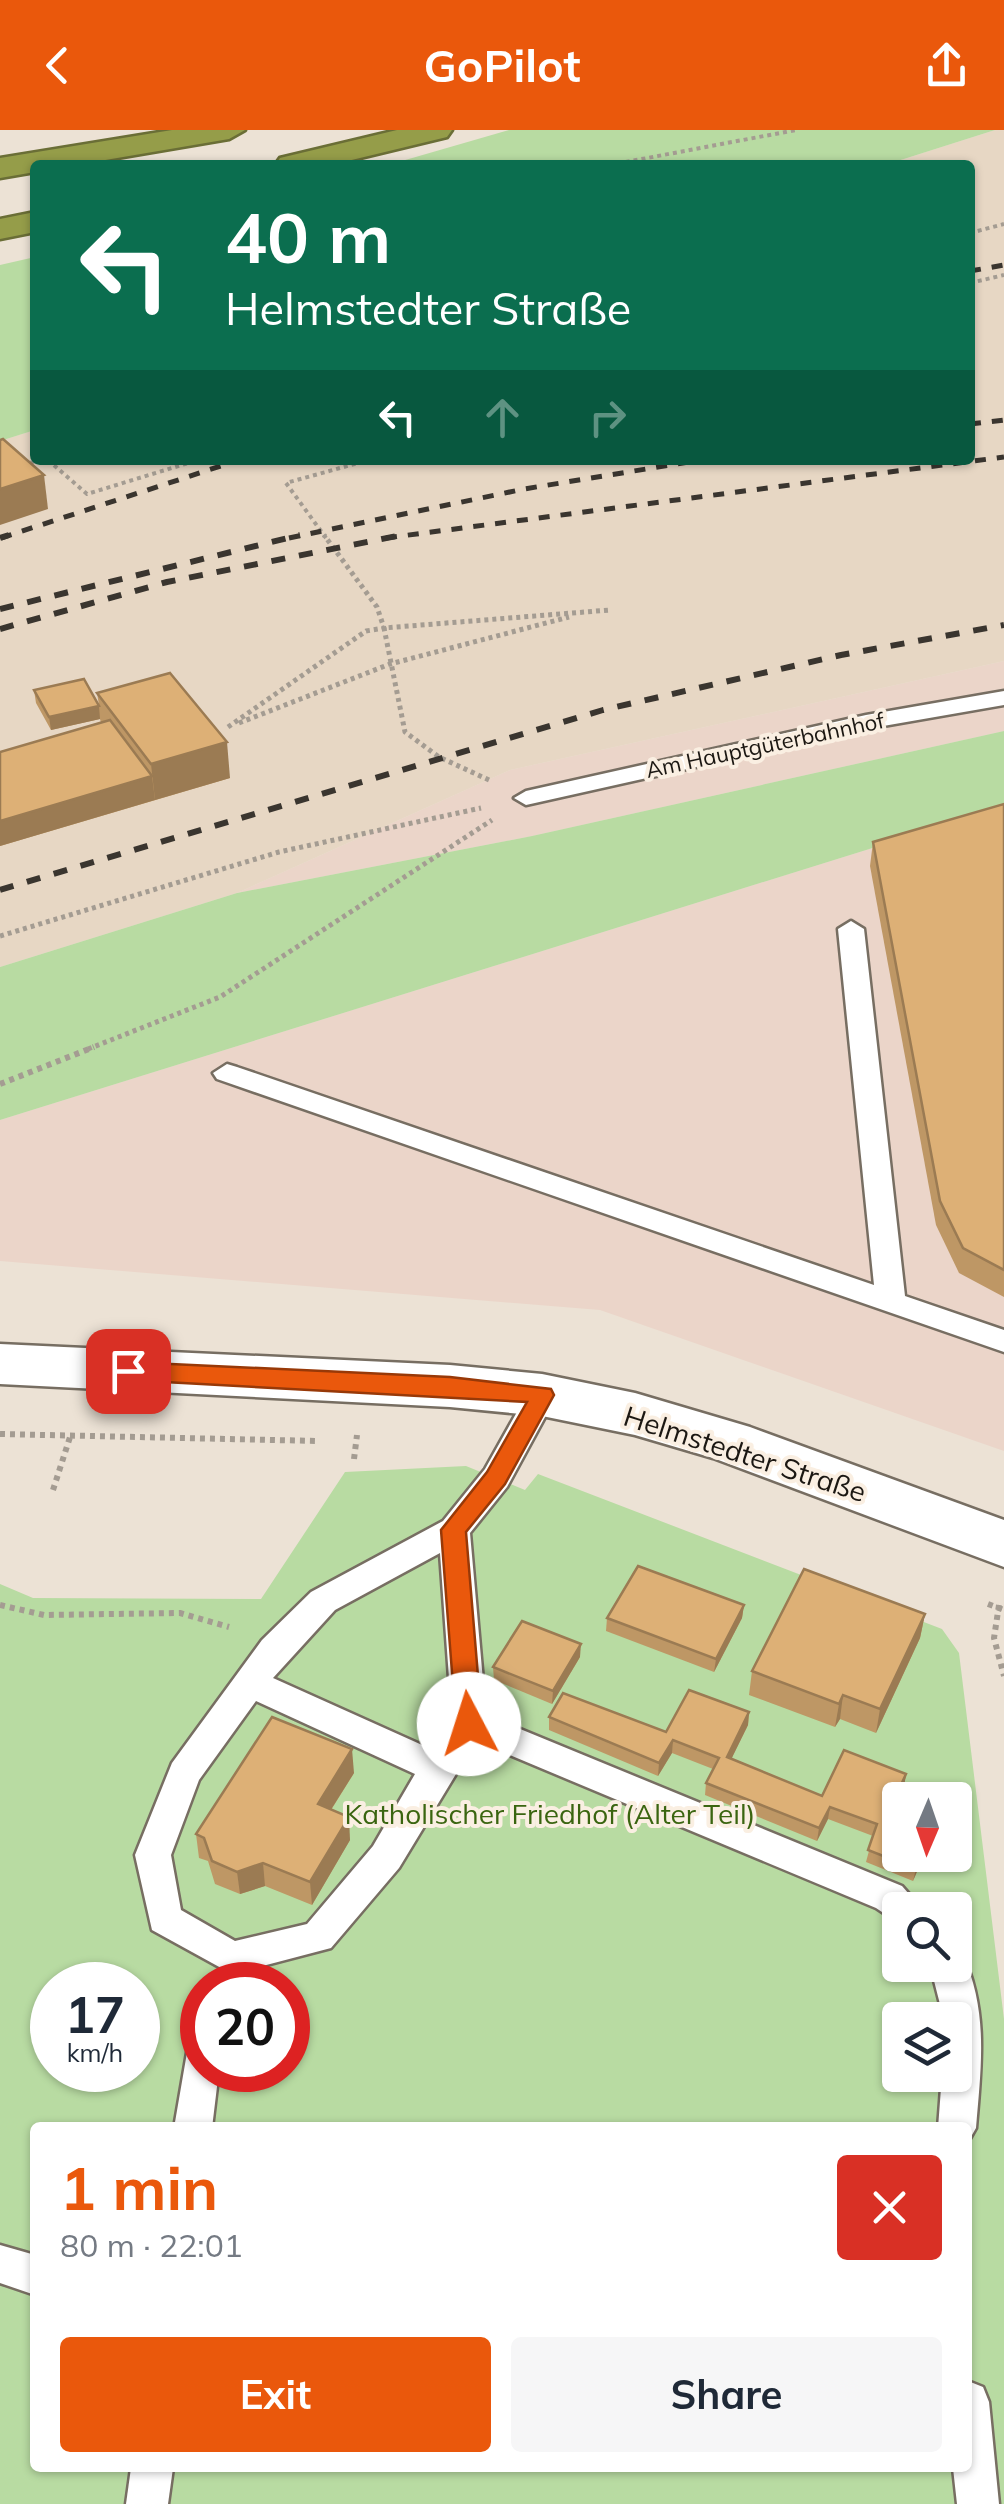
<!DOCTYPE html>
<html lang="en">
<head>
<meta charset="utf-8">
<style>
	:root { --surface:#fff; --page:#f6f6f7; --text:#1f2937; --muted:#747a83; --accent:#ea580c }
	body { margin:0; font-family:Mulish,sans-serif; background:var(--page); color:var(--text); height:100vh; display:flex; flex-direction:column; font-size:38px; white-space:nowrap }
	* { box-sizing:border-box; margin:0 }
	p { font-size:32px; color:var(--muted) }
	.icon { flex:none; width:55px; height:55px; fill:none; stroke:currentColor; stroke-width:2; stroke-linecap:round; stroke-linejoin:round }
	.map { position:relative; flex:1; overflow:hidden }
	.side { position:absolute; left:30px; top:1992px; width:942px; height:350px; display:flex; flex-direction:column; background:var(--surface); border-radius:10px; box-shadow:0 2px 8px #0004 }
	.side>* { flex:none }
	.hud { position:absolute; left:30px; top:30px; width:945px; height:305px; border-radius:10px; box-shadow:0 2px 8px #0004; background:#0b6e4f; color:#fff; overflow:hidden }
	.needle { width:65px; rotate:182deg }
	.fabs { position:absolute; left:882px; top:1652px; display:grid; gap:20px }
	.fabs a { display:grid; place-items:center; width:90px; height:90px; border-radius:10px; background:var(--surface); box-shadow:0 2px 8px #0004; font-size:50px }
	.speed { position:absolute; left:30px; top:1832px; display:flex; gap:20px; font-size:50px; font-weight:700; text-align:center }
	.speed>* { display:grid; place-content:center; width:130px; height:130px; border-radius:50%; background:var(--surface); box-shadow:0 2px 8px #0004; line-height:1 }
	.speed small { font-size:25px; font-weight:400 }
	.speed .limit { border:15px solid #d22; background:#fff; color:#111 }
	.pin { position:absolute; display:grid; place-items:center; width:85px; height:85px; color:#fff; margin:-42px; border-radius:20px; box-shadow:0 5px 15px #0006 }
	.me { position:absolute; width:110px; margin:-55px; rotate:355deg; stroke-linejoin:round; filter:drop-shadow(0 0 8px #0008) }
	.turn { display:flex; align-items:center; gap:35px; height:210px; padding:0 30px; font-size:45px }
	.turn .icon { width:130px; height:130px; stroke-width:2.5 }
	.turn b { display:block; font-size:70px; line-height:85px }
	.lanes { display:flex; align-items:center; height:95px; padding:0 30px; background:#0003; justify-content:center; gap:50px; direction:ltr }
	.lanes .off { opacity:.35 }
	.round { display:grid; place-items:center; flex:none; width:105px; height:105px; border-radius:10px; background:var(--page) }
	.overview { display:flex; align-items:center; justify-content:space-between; height:170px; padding:0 30px }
	h1 { font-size:60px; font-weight:700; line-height:75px; color:var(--accent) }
	.cta { display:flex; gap:20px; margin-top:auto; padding:20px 30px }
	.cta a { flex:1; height:115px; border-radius:10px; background:var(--accent); color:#fff; font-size:40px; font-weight:700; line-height:115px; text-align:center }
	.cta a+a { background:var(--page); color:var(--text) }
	header { display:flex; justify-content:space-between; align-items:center; height:130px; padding:0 30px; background:var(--accent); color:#fff; font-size:45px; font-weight:700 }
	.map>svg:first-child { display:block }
	.commercial { fill:#ebd5c9 }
	.built { fill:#e7d7c4 }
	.green { fill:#b8dba2; fill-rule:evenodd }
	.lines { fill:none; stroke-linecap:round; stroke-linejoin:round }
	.service-casing { stroke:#776e62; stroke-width:5 }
	.secondary-casing { stroke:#776e62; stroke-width:5 }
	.motorway-casing { stroke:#6a6e36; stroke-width:5 }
	.path-far2 { stroke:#a49c92; stroke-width:4; stroke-dasharray:4 4; stroke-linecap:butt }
	.path-far1 { stroke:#a49c92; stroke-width:5; stroke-dasharray:4 4; stroke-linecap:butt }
	.path { stroke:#a49c92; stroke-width:6; stroke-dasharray:5 5; stroke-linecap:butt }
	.service { fill:#fff; fill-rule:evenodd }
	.secondary { fill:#fff; fill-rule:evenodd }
	.motorway { fill:#959d49; fill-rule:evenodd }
	.rail-far1 { stroke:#3a352f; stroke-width:5; stroke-dasharray:11 11; stroke-linecap:butt }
	.rail { stroke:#3a352f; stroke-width:6; stroke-dasharray:14 14; stroke-linecap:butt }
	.wall { fill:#be9765 }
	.shaded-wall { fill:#9b7b53 }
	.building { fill:#ddb076; stroke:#9b7b53; stroke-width:2.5 }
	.route { fill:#ea580c; stroke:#983908; stroke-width:2.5 }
	.labels { text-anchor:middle; stroke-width:8; stroke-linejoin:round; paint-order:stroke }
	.far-street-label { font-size:22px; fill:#1b1712; stroke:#faefe2 }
	.street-label { font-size:28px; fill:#1b1712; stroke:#faefe2 }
	.park-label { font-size:28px; fill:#3a6510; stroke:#faefe2 }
</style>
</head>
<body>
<header><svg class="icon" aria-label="back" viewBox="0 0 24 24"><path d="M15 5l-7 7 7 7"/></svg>GoPilot<svg class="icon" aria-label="share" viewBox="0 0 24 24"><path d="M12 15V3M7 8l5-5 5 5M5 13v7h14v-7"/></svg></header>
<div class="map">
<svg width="1004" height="2374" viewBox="0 0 1004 2374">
	<rect width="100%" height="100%" fill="#ece2d5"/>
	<g class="commercial">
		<polygon points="1004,531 1004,601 532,706 237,763 510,640"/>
		<polygon points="1004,677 1004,1321 600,1180 0,1131 0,990"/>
	</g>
	<polygon class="built" points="995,0 1004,0 1004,531 510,640 237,763 0,837 0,311 35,300 35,330 970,330 970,35 885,35"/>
	<g class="green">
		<polygon points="509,0 995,0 885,35 388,35"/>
		<polygon points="35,127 35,300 0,311 0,135"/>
		<polygon points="1004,601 1004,677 0,990 0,837 237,763 532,706"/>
		<path d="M466,1336L525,1360L538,1344L942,1499L959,1523L1004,1889V2374H0V1454L33,1468L261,1469L345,1342ZM900,1670H955V1725H900ZM900,1780H955V1835H900ZM52,1855H138V1940H52ZM202,1855H288V1940H202ZM900,1890H955V1945H900ZM35,1998H968V2338H35Z"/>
	</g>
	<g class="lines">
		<defs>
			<g id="service">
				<polygon points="1004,561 1004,575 866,599 526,675 514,668 526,661 866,585"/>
				<polygon points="851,791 864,799 905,1166 1004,1200 1004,1222 217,949 213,943 227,934 237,937 874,1155 838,799"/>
				<path d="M542,1254L553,1257L557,1265L507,1357L470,1403L486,1585L902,1756L923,1780H900V1794L876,1778L476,1611L399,1738L331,1818L232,1844L152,1800L135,1725L172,1633L262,1510L311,1462L443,1391L485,1339L531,1257ZM440,1423L452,1590L431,1619L273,1548L335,1480ZM256,1571L415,1644L373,1716L307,1794L235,1811L181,1780L171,1725L199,1650Z"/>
				<path d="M955,1821L962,1823C989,1881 981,1937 976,1998L968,2012V1998H938L942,1945H955V1890H944L930,1835H955Z"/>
				<polygon points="202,1906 202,1940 219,1940 212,1998 174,1998 189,1911"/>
				<polygon points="0,2115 35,2125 35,2165 0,2153"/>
				<polygon points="968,2251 983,2257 989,2272 999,2374 957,2374 953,2338 968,2338"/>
				<polygon points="131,2338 173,2338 168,2374 126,2374"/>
			</g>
			<polygon id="secondary" points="0,1214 450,1235 542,1244 635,1263 750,1297 1004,1390 1004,1437 713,1328 635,1305 542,1286 450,1277 0,1254"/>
			<g id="motorway">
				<polygon points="172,0 245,0 229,9 76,35 35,35 35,42 0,48 0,28"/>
				<polygon points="397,0 452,0 447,7 331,35 275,35 280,28"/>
				<polygon points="35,82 35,102 0,109 0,89"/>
			</g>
		</defs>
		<use href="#service" class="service-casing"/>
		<use href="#secondary" class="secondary-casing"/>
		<use href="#motorway" class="motorway-casing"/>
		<g class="path-far2">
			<polyline points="610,35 796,0"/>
			<polyline points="970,103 1004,94"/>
			<polyline points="970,153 1004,145"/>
			<polyline points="48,330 87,364 198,330"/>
			<polyline points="23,335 39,330"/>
			<polyline points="326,408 286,353 369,330"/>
		</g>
		<g class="path-far1">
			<polyline points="239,593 390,534 569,487"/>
			<polyline points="228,597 366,501 384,498 377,477 324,405"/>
			<polyline points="489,650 439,627 405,602 384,498 610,480"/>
			<polyline points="0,806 279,722 481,678"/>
			<polyline points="88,919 220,867 492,690"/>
		</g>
		<g class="path">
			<polyline points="0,954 94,917"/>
			<polyline points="0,1304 319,1311"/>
			<polyline points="354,1329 357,1305"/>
			<polyline points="53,1360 71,1304"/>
			<polyline points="988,1474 1004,1480"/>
			<polyline points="0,1475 44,1485 180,1483 229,1497"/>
			<polyline points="999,1475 994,1508 1004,1546"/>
		</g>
		<use href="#service" class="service"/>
		<use href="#secondary" class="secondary"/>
		<use href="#motorway" class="motorway"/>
		<g class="rail-far1">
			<polyline points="970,141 1004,135"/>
			<polyline points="970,294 1004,290"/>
			<polyline points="1,408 239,330"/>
			<polyline points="289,408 524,359 701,330"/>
			<polyline points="386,408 1004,327"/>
		</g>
		<g class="rail">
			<polyline points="0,408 9,405"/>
			<polyline points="0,479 300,405"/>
			<polyline points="0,499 167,452 402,405"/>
			<polyline points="0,760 603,580 841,525 1004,495"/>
		</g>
	</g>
	<g class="wall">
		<polygon points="34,560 99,575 97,563 230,648 0,716 0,622 101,593 100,589 51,600 36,573"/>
		<polygon points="1004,674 1004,1167 959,1143 936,1095 870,736 873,712"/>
		<polygon points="744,1475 742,1488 714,1542 606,1501 607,1488"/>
		<polygon points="925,1484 920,1508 876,1603 840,1589 835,1597 749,1565 752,1541"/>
		<polygon points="580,1527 552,1574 494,1550 493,1537"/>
		<polygon points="749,1582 748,1595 731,1629 822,1666 906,1644 904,1657 887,1693 924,1725 913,1751 866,1732 873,1706 828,1689 817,1711 705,1665 706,1653 713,1639 672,1623 658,1646 549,1600 549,1587 666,1602"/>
		<polygon points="354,1643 331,1680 350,1710 312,1775 265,1756 240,1764 215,1754 208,1731 199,1728 196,1704"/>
	</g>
	<g class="shaded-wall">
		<polygon points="44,345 48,379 0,395 0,359"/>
		<polygon points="99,576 100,589 51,600 49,587"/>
		<polygon points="227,612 230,648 155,670 151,634"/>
		<polygon points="152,646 155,670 0,716 0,691"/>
		<polygon points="744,1475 742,1488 714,1542 716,1529"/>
		<polygon points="925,1484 920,1508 876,1603 880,1579"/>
		<polygon points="581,1514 580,1527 552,1574 553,1561"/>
		<polygon points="843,1565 840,1589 835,1597 839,1574"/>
		<polygon points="749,1582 748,1595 726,1640 727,1627"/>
		<polygon points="673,1610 672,1623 658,1646 659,1633"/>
		<polygon points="352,1619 354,1643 320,1697 318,1674"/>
		<polygon points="906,1644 904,1657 882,1705 884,1692"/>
		<polygon points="830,1677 828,1689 817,1711 819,1698"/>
		<polygon points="349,1687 350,1710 312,1775 310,1752"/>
		<polygon points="922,1725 924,1725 913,1751 916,1739"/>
		<polygon points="263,1733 265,1756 240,1764 237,1742"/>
	</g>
	<g class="building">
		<polygon points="3,309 44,345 0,359 0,310"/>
		<polygon points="170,543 227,612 151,634 97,563"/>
		<polygon points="84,549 99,576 49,587 34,560"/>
		<polygon points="110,590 152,646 0,691 0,622"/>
		<polygon points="1004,674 1004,1140 963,1118 940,1071 873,712"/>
		<polygon points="638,1436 744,1475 716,1529 607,1488"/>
		<polygon points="804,1439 925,1484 880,1579 843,1565 839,1574 752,1541"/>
		<polygon points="522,1491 581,1514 553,1561 493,1537"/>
		<polygon points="689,1560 749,1582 727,1627 822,1666 844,1620 906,1644 884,1692 900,1698 900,1725 922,1725 916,1739 868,1720 877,1694 830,1677 819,1698 706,1653 719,1628 673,1610 659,1633 549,1587 563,1563 666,1602"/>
		<polygon points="272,1587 352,1619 318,1674 349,1687 310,1752 263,1733 237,1742 212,1731 204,1708 196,1704"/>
	</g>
	<polygon class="route" points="128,1232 450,1247 551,1259 554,1265 505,1354 466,1402 482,1594 478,1601 469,1604 456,1594 441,1400 487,1342 527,1272 128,1250 117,1241"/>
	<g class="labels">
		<g class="far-street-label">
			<text transform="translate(765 615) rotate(-12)" y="8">Am Hauptgüterbahnhof</text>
		</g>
		<g class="street-label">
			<text transform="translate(745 1324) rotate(18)" y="10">Helmstedter Straße</text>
		</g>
		<g class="park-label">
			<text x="550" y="1694">Katholischer Friedhof (Alter Teil)</text>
		</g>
	</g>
</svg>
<div class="fabs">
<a><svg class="needle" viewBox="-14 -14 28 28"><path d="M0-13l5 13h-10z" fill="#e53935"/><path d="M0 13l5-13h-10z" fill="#747a83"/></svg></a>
<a><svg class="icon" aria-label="search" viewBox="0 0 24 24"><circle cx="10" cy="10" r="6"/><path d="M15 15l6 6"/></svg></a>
<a><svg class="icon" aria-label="layers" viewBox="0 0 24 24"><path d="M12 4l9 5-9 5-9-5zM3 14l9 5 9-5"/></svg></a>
</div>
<div class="speed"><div>17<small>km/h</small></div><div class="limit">20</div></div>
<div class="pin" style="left:128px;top:1241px;background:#d93025"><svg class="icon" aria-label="arrive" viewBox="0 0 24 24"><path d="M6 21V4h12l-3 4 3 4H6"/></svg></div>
<svg class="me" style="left:469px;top:1594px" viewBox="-20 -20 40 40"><circle r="19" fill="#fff"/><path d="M0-13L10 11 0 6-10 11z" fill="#ea580c"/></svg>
<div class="hud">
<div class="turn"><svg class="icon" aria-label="left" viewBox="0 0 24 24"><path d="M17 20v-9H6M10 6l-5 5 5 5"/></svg><div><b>40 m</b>Helmstedter Straße</div></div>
<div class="lanes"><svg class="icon" aria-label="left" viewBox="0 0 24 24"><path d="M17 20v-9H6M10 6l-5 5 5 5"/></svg><svg class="icon off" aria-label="ahead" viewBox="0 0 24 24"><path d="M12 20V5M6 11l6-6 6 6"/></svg><svg class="icon off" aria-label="right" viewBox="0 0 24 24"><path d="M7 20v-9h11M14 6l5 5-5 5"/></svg></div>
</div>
<section class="side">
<div class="overview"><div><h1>1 min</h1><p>80 m · 22:01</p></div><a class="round" style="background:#d93025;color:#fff"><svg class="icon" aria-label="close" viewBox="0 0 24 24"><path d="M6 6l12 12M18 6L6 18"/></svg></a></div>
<div class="cta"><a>Exit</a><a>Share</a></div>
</section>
</div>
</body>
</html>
